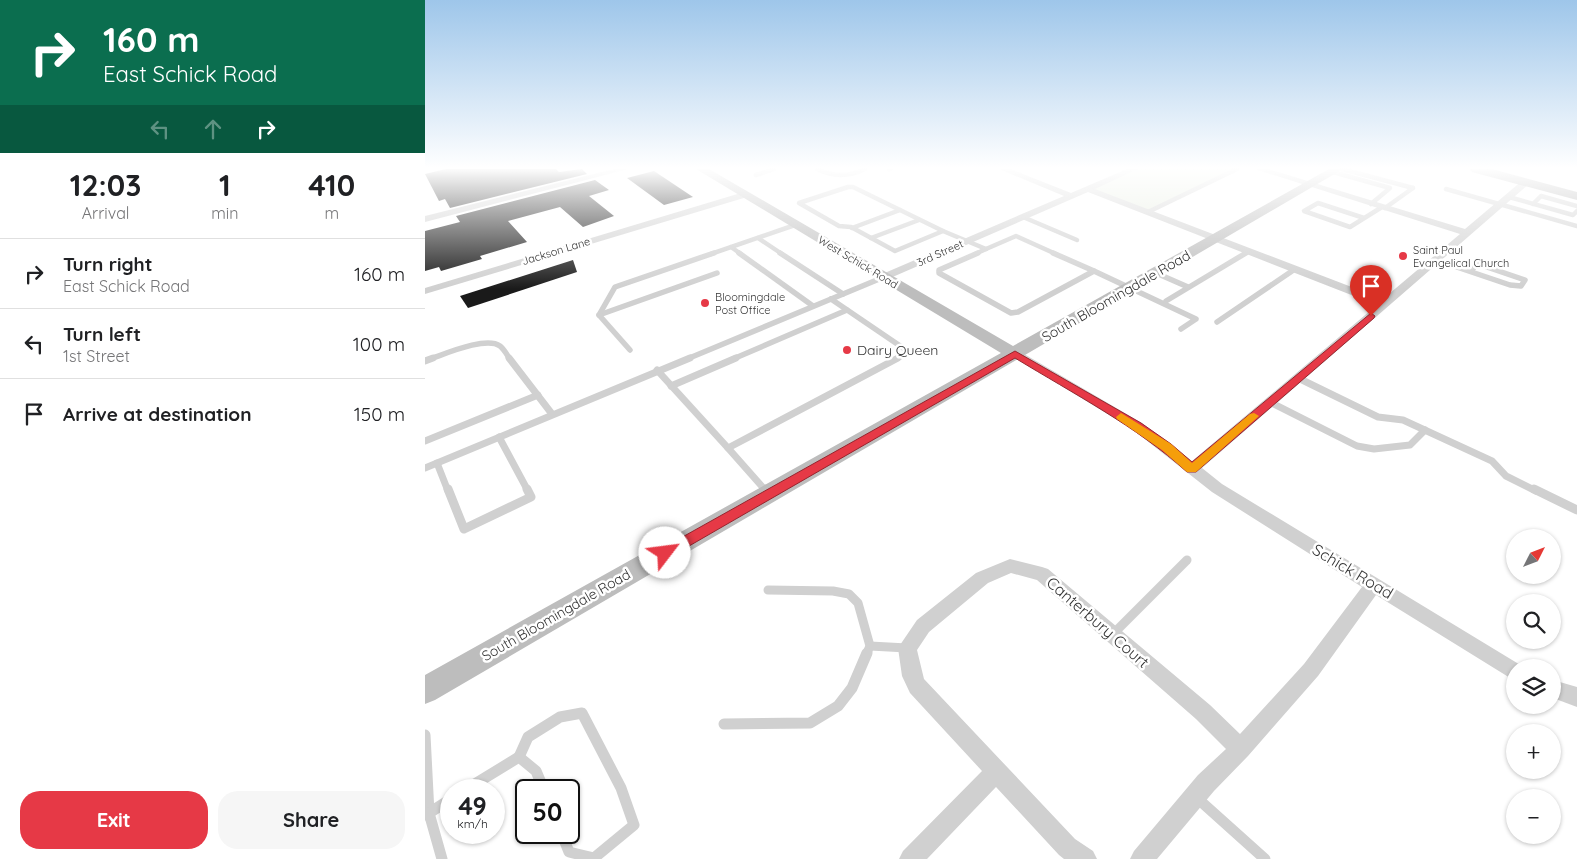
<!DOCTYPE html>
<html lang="en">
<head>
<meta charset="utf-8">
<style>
	:root { --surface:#fff; --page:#f6f6f6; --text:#202124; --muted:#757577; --line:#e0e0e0; --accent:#e63946 }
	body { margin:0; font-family:Quicksand,sans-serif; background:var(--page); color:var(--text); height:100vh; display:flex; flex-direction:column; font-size:19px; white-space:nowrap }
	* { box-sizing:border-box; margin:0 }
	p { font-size:16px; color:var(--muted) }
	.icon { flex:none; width:28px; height:28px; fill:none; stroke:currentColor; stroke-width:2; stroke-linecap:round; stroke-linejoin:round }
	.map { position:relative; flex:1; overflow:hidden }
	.panel { display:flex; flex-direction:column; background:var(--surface); width:425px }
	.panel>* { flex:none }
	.banner { background:#0b6e4f; color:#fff; overflow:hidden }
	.needle { width:32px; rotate:48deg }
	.controls { position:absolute; left:1081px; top:529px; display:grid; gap:10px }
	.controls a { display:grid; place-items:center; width:55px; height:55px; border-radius:50%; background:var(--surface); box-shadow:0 1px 4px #0004; font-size:25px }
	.speed { position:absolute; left:15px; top:779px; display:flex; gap:10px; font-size:25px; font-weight:700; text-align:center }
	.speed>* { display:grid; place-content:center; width:65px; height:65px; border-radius:50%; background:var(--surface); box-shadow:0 1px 4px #0004; line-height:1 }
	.speed small { font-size:12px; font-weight:400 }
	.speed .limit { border:2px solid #111; border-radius:8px; background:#fff; color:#111 }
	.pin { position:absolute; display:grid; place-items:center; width:42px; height:42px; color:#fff; margin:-51px -21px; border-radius:50% 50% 50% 0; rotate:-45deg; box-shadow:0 0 5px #0007 }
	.pin .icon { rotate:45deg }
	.me { position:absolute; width:55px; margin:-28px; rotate:60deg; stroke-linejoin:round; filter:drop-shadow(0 0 4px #0008) }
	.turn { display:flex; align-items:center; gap:18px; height:105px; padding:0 20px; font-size:22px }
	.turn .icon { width:65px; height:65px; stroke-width:2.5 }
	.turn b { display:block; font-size:35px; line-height:42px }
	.lanes { display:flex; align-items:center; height:48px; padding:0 20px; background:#0003; justify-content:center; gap:25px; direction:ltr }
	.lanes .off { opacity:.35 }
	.eta { display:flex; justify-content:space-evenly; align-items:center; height:85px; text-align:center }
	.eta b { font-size:30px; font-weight:700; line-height:35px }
	.action { display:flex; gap:10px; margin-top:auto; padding:10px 20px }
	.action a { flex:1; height:58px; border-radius:20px; background:var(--accent); color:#fff; font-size:20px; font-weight:700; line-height:58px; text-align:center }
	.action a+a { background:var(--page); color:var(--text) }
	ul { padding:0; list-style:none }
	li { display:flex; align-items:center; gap:15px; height:70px; padding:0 20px; border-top:1px solid var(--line) }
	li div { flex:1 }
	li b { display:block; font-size:19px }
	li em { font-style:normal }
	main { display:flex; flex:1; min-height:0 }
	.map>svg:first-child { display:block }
	.green { fill:#e6ecdf }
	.building { fill:#1a1a1a }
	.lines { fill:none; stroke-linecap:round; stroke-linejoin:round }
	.lane-far4 { stroke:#d0d0d0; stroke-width:4.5 }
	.lane-far3 { stroke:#d0d0d0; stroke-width:5.5 }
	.lane-far2 { stroke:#d0d0d0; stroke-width:7 }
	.lane-far1 { stroke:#d0d0d0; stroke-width:9 }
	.lane { stroke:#d0d0d0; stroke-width:11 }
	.street { fill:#d0d0d0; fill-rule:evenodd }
	.secondary { fill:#bdbdbd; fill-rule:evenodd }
	.primary { fill:#ababab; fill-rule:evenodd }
	.route { fill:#e63946; stroke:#96252e }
	.slow { fill:#f59e0b }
	.poi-dot { fill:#e63946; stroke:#fff; stroke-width:2 }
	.labels { text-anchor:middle; stroke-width:5; stroke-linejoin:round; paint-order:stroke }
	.far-poi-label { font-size:11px; fill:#333; stroke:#fff; text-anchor:start }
	.far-street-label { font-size:11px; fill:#333; stroke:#fff }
	.street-label { font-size:14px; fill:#333; stroke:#fff }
	.poi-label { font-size:14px; fill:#333; stroke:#fff; text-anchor:start }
	.near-street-label { font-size:16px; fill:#333; stroke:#fff }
</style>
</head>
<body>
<main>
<section class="panel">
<div class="banner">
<div class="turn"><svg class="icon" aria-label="right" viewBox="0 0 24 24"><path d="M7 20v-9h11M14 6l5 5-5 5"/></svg><div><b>160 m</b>East Schick Road</div></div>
<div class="lanes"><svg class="icon off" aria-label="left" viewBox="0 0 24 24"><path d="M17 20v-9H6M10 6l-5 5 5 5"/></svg><svg class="icon off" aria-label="ahead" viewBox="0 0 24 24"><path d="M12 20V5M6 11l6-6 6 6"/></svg><svg class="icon" aria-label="right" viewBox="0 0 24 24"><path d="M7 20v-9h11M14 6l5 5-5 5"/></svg></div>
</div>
<div class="eta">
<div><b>12:03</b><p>Arrival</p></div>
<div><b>1</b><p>min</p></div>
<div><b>410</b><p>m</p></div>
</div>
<ul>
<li><svg class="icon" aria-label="right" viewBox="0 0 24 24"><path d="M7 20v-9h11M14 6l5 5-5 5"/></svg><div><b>Turn right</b><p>East Schick Road</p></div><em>160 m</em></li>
<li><svg class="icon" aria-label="left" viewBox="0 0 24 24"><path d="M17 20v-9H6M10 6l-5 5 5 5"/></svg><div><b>Turn left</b><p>1st Street</p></div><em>100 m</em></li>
<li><svg class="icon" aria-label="arrive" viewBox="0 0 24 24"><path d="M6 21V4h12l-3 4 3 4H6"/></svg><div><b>Arrive at destination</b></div><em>150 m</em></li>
</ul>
<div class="action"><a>Exit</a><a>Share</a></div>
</section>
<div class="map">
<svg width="1152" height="859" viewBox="0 0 1152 859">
	<rect width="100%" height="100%" fill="#fff"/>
	<polygon class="green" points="713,169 809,169 723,210 667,189"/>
	<g class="building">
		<polygon points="21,169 131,169 134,172 157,169 162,174 25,208 20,199 14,201 0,174"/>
		<polygon points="229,171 268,197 239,205 202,178"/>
		<polygon points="170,180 184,190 164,196 189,216 158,227 135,207 83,221 102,242 55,256 57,259 16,271 14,267 0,271 0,231 35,222 31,216"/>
		<polygon points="148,260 152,272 43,308 35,296"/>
	</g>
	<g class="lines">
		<g class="lane-far4">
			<path d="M392,169C409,177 423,177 440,169"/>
			<polyline points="917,169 988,188"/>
			<polyline points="908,172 965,188 946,204"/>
			<polyline points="331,175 349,169"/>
			<polygon points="423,187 428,187 518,231 470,251 426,227 414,226 374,203"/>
			<polyline points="1021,189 1152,226"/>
			<polyline points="1084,197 1148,215 1152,211"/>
			<polyline points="1108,204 1116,196 1152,206"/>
			<polyline points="960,208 988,188"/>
			<polyline points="723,212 812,169"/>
			<polyline points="598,217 652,240"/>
			<polyline points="939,218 893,203 879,211 925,227 957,207"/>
			<polyline points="427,228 475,210"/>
			<polyline points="518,231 561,249"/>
			<polyline points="333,238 357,254"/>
			<polyline points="446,238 494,220"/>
			<polyline points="306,247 316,254"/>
			<polyline points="561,249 591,236 631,254"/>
			<polyline points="286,254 370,225"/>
			<polyline points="550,254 561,249"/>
			<polyline points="819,254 824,251"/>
		</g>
		<g class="lane-far3">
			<polyline points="314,253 388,306"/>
			<polyline points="355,253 418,294"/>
			<polyline points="553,253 514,270 514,273 586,313 593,312 669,271 628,253"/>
			<polyline points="1011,260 1085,285 1096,286 1100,280 1056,265 1051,265 1046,271"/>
			<polyline points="669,271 771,319 756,329"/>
			<polyline points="731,273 763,287"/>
			<polyline points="406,299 484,352 471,359"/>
			<polyline points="741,301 821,253"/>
			<polyline points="174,315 292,273"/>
			<polyline points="792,322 870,269"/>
			<polyline points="205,350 174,315 190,287 289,253"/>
			<path d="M5,359C20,354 61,336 75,346C79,349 82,355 85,359"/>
			<polyline points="262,359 459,277"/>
			<polyline points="308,359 422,310"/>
		</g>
		<g class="lane-far2">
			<polyline points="84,358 127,414"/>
			<polyline points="0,361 8,358"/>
			<polyline points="232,370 303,448"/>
			<polyline points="873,378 953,417 978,420 1067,461 1081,476 1111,491"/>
			<polyline points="246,386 311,358"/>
			<polyline points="845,402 932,446 949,449 985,445 1000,430"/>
			<polyline points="74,437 103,491"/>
			<polyline points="0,441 113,395"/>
			<polyline points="12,463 23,491"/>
			<polyline points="0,468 265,358"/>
			<polyline points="341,491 303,448 473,358"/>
		</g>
		<g class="lane-far1">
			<polyline points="23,489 39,529 106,497 102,489"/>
			<polyline points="340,489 343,493"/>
			<polyline points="1109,489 1152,510"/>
			<polyline points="343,590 408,591 424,594 433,603 445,646 441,655"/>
			<polyline points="688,634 762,560"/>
			<polyline points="445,646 482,648"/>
		</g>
		<g class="lane">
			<polyline points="299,724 385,723 413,706 427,688 442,653"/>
			<polyline points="0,735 4,813 26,799"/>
			<polyline points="94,757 103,737 135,717 157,713 196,788 209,825 169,858 144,852 136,832"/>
			<polyline points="40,790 94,757 111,771 119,790"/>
			<polyline points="772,798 840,859"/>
			<polyline points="0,815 4,813 17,859"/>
		</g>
		<g class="street">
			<polygon points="189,169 203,169 0,222 0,216"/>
			<polygon points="461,169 469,169 464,172"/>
			<polygon points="574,169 585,169 646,193 702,169 713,169 670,189 958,299 1035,234 830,169 843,169 1040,229 1098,180 1104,180 1104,184 777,468 797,484 1097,666 1098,668 1090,668 1090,681 951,595 893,676 823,756 789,791 732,859 705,859 709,851 773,775 801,749 771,719 612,580 586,573 563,583 504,632 492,650 499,679 650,839 668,851 672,859 639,859 634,855 571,787 502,859 474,859 478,851 557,771 485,693 477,676 473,648 492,620 551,573 585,559 617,567 623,569 785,705 815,734 879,664 937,587 787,492 707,429 584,354 590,350 594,351 717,423 767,461 952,305 663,192 463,279 455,279 454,277 455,275 639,196"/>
			<polygon points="319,192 322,193 322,197 0,294 0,288"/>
			<polygon points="1128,680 1152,687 1152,707 1128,698"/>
		</g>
		<polygon class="secondary" points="271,169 284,169 588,346 904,169 918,169 10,700 0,704 0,675 576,353"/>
		<polygon class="primary" points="1045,169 1067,169 1152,192 1152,200 1047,172"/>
	</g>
	<linearGradient id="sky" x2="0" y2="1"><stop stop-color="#9ec6ea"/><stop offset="0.58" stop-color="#fff"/><stop offset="1" stop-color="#fff" stop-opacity="0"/></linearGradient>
	<rect width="1152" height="289" fill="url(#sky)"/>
	<path class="route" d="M946,313L950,316L949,318L771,472H762C711,426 649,394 590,358L245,557L240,558L236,557L234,553L236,549L590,351L716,423L746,444L767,462Z"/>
	<polygon class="slow" points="696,413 746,444 767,463 825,414 829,413 834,416 771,472 762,472 737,450 692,419 691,417"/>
	<g class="poi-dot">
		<circle cx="978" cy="256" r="5"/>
		<circle cx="280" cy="303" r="5"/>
		<circle cx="422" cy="350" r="5"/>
	</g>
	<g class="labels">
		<g class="far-poi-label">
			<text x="988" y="254">Saint Paul<tspan x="988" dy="13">Evangelical Church</tspan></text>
			<text x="290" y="301">Bloomingdale<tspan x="290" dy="13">Post Office</tspan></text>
		</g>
		<g class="far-street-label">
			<text transform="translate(131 251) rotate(-17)" y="4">Jackson Lane</text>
			<text transform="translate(515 253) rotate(-24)" y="4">3rd Street</text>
			<text transform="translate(433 262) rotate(31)" y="4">West Schick Road</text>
		</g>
		<g class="street-label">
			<text transform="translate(691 296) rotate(-30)" y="5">South Bloomingdale Road</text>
			<text transform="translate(131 615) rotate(-30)" y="5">South Bloomingdale Road</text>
		</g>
		<g class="poi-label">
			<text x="432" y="355">Dairy Queen</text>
		</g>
		<g class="near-street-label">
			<text transform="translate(928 571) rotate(31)" y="6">Schick Road</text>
			<text transform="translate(673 622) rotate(41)" y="6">Canterbury Court</text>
		</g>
	</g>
</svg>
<div class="controls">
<a><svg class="needle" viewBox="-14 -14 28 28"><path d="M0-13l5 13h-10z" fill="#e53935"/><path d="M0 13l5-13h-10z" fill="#757577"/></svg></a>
<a><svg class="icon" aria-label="search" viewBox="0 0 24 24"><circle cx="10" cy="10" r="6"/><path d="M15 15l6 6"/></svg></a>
<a><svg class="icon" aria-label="layers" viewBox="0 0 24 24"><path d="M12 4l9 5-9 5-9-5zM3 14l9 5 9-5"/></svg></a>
<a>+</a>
<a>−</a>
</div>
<div class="speed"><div>49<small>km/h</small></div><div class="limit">50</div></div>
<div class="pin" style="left:946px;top:316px;background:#d93025"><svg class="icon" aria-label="arrive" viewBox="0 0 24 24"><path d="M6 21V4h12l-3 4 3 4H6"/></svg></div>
<svg class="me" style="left:240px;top:553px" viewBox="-20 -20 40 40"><circle r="19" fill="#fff"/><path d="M0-13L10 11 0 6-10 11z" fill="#e63946"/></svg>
</div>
</main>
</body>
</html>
